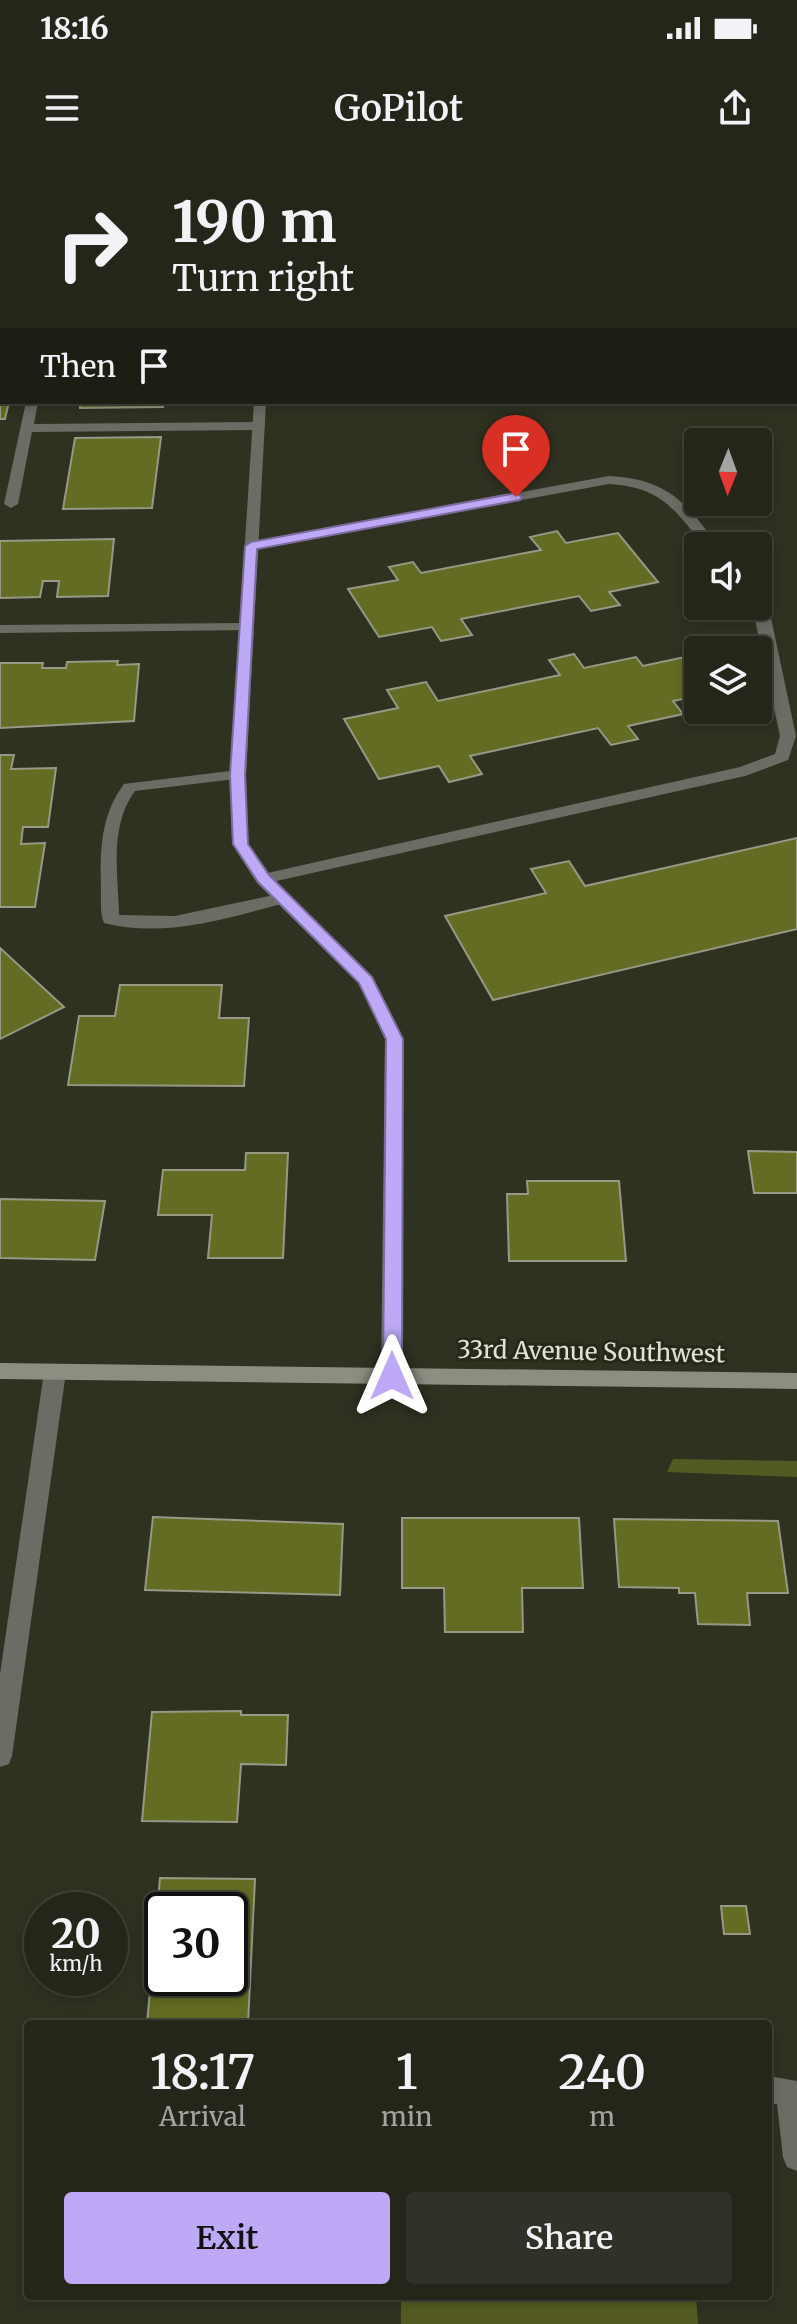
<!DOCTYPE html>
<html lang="en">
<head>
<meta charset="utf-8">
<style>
	:root { --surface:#232619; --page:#2f3226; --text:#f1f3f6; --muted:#a3a5a2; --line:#404338; --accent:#bda9f5 }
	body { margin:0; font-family:Merriweather,serif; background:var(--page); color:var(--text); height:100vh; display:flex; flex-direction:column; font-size:30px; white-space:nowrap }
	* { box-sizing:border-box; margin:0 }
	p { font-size:26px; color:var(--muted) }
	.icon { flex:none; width:44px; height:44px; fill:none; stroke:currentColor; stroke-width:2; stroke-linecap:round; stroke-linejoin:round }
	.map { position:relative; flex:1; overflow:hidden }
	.drawer { position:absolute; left:24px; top:1860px; width:748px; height:280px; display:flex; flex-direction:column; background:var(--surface); border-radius:8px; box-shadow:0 4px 12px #0003,0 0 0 2px var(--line) }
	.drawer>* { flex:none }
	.banner { position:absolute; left:0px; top:0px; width:798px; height:244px; box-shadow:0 4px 12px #0003,0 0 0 2px var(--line); background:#232619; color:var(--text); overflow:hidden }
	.needle { width:52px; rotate:181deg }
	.fabs { position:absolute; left:684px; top:268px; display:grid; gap:16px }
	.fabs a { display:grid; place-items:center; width:88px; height:88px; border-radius:8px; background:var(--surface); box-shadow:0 4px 12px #0003,0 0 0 2px var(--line); font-size:40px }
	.speed { position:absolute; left:24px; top:1732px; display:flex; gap:16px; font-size:40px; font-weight:700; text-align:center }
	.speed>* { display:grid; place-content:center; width:104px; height:104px; border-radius:50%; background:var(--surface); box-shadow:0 4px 12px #0003,0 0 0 2px var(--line); line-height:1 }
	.speed small { font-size:20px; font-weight:400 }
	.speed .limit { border:4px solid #111; border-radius:12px; background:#fff; color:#111 }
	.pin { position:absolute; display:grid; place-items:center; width:68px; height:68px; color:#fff; margin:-82px -34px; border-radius:50% 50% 50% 0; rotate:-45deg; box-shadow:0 0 8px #0007 }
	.pin .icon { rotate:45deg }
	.me { position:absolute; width:88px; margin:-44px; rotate:0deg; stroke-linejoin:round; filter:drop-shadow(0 0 6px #0008) }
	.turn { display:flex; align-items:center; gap:28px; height:168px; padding:0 40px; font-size:36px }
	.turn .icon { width:104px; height:104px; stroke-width:2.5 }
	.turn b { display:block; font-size:56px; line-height:68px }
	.then { display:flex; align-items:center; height:76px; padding:0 40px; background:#0003; gap:16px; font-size:30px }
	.eta { display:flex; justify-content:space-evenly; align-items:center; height:136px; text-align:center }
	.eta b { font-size:48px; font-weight:600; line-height:56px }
	.primary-button { display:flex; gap:16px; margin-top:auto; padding:16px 40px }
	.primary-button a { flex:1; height:92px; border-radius:8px; background:var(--accent); color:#111; font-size:32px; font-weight:600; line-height:92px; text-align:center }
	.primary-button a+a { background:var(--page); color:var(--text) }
	.status { display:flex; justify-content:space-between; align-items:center; height:56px; padding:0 40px; background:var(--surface); direction:ltr }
	.status svg { height:22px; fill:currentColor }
	header { display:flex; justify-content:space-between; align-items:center; height:104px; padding:0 40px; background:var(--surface); font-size:36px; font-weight:600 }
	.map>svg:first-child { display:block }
	.green { fill:#545b22 }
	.building { fill:#636c22; stroke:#959985; stroke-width:2; fill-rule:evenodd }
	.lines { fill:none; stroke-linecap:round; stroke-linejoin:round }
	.lane { fill:#6b6d64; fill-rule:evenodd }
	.street { fill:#6b6d64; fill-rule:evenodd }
	.secondary { fill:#8c8e81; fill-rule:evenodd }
	.route { fill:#bda9f5; stroke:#7b6e9f; stroke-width:2 }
	.labels { text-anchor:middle; stroke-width:6; stroke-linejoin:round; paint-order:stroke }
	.street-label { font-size:24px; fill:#e0e2d7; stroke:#262818 }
</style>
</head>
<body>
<div class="status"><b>18:16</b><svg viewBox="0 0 49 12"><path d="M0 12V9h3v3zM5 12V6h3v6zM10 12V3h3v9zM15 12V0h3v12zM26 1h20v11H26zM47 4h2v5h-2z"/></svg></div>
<header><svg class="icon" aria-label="menu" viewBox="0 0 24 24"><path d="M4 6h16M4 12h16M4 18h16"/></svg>GoPilot<svg class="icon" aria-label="share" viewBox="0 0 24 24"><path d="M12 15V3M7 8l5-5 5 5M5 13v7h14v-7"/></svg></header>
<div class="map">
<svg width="797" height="2164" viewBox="0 0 797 2164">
	<rect width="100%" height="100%" fill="#2f3221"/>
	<g class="green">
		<polygon points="673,1299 797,1301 797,1317 667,1312"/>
		<polygon points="401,2136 696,2136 698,2164 401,2164"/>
	</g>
	<g class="building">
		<polygon points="128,0 198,0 128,2"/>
		<rect x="333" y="0" width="88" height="2"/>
		<polygon points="0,188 2,242 9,242 5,259 0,259"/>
		<polygon points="80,242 163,242 163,247 80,248"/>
		<polygon points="161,277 152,348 63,349 75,278"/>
		<polygon points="557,371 566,383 618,373 658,422 609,432 620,445 591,451 579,436 461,459 472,475 441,481 432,467 379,477 348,429 398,420 389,407 413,402 421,413 541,390 530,377"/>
		<polygon points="114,379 108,436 57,437 59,421 43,421 40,437 0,438 0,381"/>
		<polygon points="574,494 584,508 636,497 643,506 689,496 698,506 691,508 698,517 698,536 673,541 683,554 628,566 638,579 611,585 598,568 470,596 482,614 449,622 439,606 379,619 344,559 398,548 387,530 426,522 438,541 560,515 549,500"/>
		<polygon points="118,501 117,505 139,504 134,561 0,568 0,503 43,503 42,508 66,508 67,502"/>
		<polygon points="0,595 14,595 11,609 56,608 48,667 23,667 21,684 45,683 35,747 0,747"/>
		<polygon points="797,678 797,769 493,840 445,756 546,733 531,709 569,701 585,726"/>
		<polygon points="0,788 64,847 0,879"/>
		<polygon points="120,825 222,825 219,858 249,858 244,926 68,925 79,856 115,856"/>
		<polygon points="748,991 797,992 797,1033 754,1033"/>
		<polygon points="246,993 288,993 283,1098 208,1098 212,1055 158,1055 163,1010 245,1010"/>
		<polygon points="527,1021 619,1021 626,1101 509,1101 507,1034 528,1034"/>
		<polygon points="0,1039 105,1041 95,1100 0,1098"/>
		<polygon points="153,1357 343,1364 340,1435 145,1430"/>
		<polygon points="402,1358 579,1358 583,1428 522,1428 523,1472 445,1472 444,1428 402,1428"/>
		<polygon points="614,1359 778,1361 788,1433 747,1433 750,1465 698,1464 695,1433 679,1433 679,1428 619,1427"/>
		<polygon points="241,1551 241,1555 288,1555 286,1605 241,1604 237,1662 142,1661 152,1552"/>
		<path d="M160,1718L255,1719L248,1864H147ZM162,1750H230V1818H162Z"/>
		<polygon points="721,1746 746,1746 750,1774 724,1774"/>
	</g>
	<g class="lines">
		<g class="lane">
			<rect x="78" y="0" width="10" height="2"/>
			<polygon points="587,0 601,0 602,2 588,2"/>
			<rect x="656" y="0" width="10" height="2"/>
			<rect x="723" y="0" width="10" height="2"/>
			<rect x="796" y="112" width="1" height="8"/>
			<polygon points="26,242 38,242 34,264 258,262 265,266 258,270 32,272 18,344 11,348 4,344"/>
			<path d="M609,316C667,319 686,342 718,386H704C674,348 660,327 609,324L251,390L244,386L251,382Z"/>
			<polygon points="758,439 763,440 771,458 796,576 788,600 745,616 263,724 255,719 263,714 740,607 775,594 780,576 752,446 758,446"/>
			<polygon points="246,463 251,464 251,470 0,473 0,465"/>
			<path d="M238,610L244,612V618L135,631C109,666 118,714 119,755L175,756L283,733L289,734L292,738L289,742C230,757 165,779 104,763C100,754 101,742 101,732C100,692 100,656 124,624Z"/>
			<polygon points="768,1916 797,1921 797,2011 787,2007 783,1997 777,1944 768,1944"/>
		</g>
		<g class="street">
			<rect x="271" y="0" width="10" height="2"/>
			<polygon points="254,242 266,242 246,615 248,684 269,715 372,817 403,879 403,1216 399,1222 392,1224 385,1222 381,1216 385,879 359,824 257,723 232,684 230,615"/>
			<polygon points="55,1204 62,1206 66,1212 12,1596 9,1604 0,1607 0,1514 44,1212 48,1206"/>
		</g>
		<polygon class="secondary" points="0,1203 797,1213 797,1229 0,1219"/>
	</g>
	<polygon class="route" points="516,333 522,337 520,340 257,389 245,615 248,684 269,715 372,817 403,879 402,1216 399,1221 385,1221 383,1216 386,879 359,823 258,722 233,684 230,615 245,386 251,382"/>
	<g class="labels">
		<g class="street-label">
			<text transform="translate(591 1192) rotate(1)" y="8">33rd Avenue Southwest</text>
		</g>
	</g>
</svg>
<div class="fabs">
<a><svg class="needle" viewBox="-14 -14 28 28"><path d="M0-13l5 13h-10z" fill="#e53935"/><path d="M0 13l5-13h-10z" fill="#a3a5a2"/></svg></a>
<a><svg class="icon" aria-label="sound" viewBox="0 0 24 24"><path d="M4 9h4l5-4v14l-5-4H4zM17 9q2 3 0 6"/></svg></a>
<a><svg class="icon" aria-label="layers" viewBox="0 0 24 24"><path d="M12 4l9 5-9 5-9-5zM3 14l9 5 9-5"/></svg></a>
</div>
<div class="speed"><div>20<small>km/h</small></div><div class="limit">30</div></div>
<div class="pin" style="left:516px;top:337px;background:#d93025"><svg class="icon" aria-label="arrive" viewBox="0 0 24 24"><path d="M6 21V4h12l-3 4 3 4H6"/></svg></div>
<svg class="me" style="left:392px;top:1216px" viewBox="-20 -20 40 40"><path d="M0-17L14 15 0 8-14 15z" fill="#bda9f5" stroke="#fff" stroke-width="4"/></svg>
<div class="banner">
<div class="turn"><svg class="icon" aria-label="right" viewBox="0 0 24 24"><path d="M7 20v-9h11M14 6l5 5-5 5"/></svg><div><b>190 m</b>Turn right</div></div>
<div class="then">Then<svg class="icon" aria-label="arrive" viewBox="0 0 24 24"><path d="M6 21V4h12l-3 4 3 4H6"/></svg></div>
</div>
<section class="drawer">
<div class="eta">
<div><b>18:17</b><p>Arrival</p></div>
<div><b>1</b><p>min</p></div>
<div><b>240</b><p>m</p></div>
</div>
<div class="primary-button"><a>Exit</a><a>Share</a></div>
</section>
</div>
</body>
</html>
